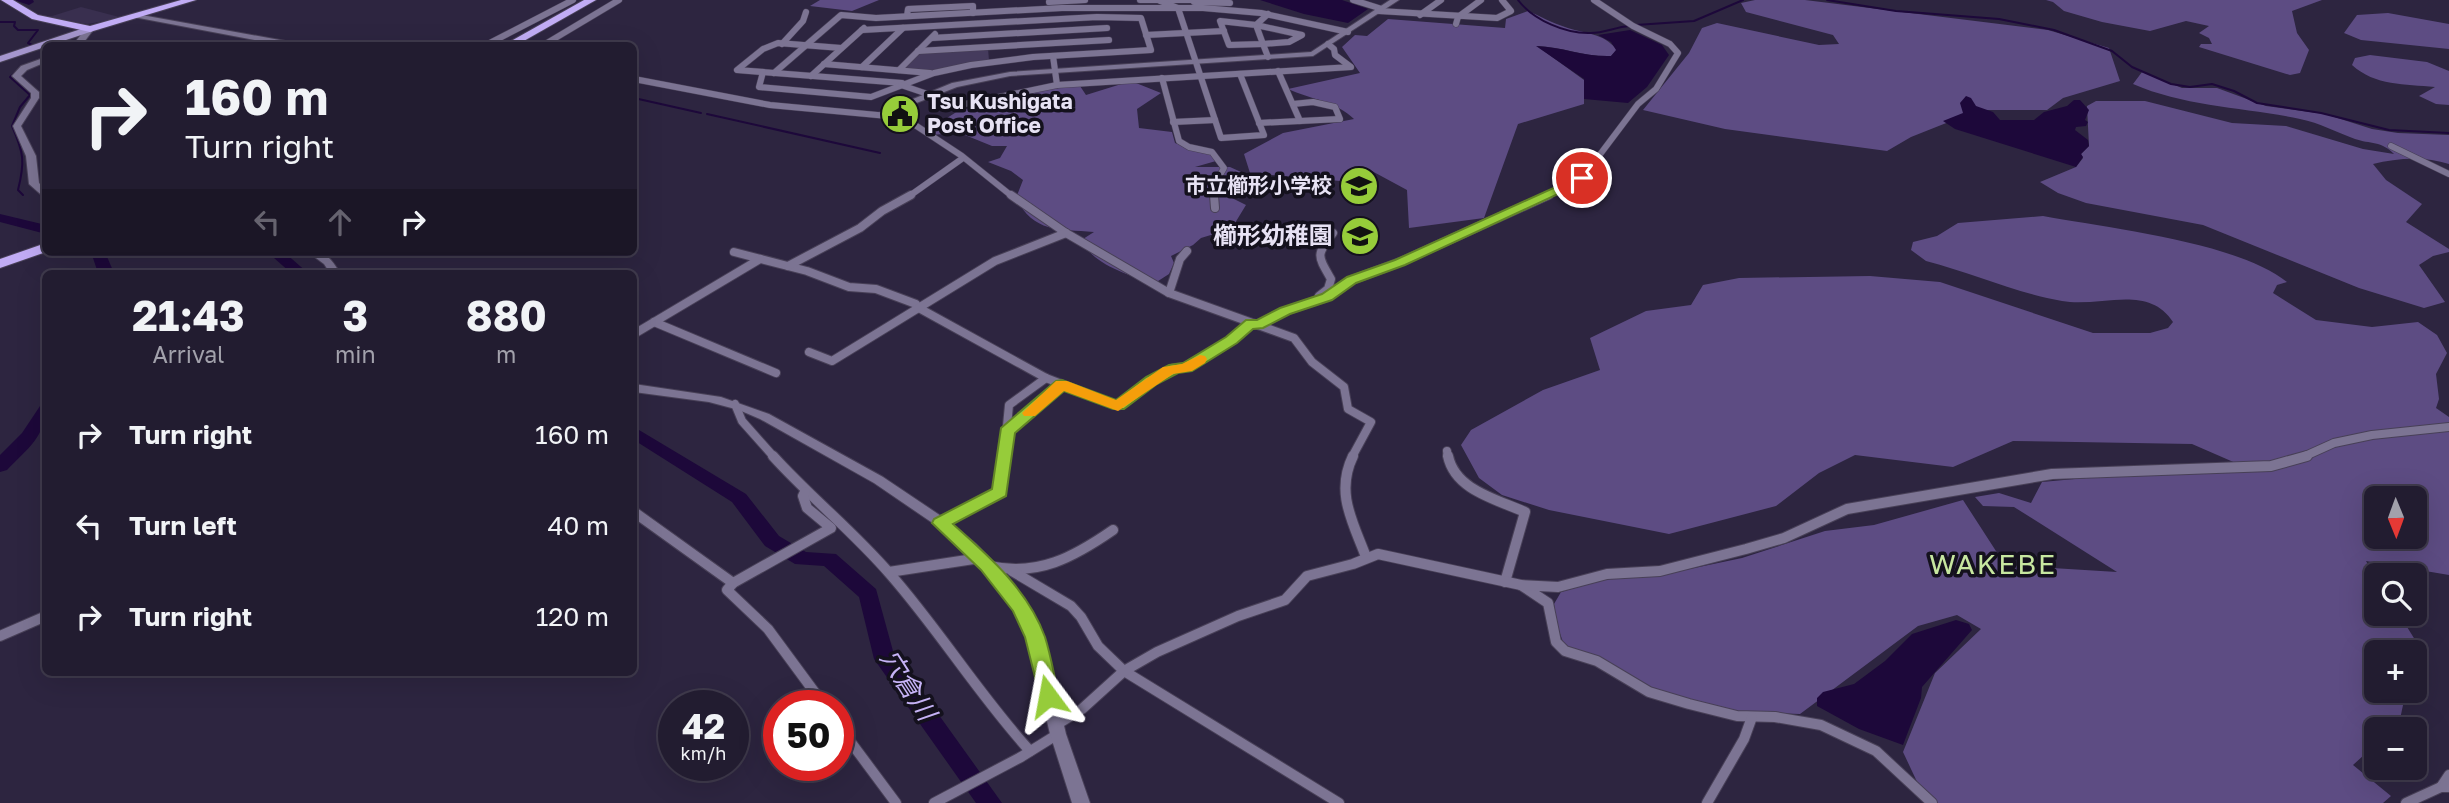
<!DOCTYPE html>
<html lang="en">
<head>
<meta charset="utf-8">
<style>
	:root { --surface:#221c30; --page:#2e293c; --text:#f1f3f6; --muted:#a2a1ab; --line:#3f3a4c }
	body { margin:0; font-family:"Golos Text","Noto Sans JP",sans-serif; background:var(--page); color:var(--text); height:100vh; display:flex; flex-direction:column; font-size:26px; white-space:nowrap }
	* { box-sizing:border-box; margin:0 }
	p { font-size:23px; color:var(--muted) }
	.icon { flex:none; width:38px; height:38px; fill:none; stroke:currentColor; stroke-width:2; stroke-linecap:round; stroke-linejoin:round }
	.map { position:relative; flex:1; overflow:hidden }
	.panel { position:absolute; left:42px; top:270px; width:595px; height:406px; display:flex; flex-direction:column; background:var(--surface); border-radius:10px; box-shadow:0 7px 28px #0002,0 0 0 2px var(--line) }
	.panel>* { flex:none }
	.guide { position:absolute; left:42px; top:42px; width:595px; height:214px; border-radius:10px; box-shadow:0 7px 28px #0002,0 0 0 2px var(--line); background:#221c30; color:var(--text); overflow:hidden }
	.needle { width:46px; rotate:179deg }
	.fabs { position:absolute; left:2364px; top:486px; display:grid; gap:14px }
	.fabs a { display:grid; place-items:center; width:63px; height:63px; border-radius:10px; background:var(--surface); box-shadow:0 7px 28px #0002,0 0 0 2px var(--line); font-size:35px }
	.speed { position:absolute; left:658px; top:690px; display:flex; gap:14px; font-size:35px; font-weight:700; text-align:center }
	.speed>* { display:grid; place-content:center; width:91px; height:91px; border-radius:50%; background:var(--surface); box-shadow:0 7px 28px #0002,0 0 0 2px var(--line); line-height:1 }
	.speed small { font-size:18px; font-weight:400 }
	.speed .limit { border:10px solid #d22; background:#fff; color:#111 }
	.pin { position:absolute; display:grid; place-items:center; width:60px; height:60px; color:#fff; margin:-30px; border:4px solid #fff; border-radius:50%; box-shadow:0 2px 7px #0007 }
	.me { position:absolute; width:77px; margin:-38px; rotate:347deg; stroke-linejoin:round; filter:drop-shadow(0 0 5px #0008) }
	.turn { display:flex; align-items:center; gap:24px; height:147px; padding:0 28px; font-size:32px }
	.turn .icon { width:91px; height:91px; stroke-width:2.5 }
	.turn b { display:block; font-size:49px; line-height:60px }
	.lanes { display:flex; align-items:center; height:66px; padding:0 28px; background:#0003; justify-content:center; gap:35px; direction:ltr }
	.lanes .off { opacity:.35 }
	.eta { display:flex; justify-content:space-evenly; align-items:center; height:119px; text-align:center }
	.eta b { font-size:42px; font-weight:700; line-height:49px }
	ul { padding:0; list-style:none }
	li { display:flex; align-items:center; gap:21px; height:91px; padding:0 28px }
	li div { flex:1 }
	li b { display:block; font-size:26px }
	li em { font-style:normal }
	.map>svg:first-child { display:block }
	.built { fill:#392f4f }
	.green { fill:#453b5d }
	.forest { fill:#5d4c83; fill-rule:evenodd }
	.water { fill:#1d083a }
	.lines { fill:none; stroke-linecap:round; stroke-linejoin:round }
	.stream { stroke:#1d083a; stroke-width:2 }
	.river { fill:#1d083a; fill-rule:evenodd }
	.street-far2-casing { stroke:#484057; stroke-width:7 }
	.street-far1-casing { stroke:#484057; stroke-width:10 }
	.street-casing { stroke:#484057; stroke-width:12 }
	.secondary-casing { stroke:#484057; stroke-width:2 }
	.primary-casing { stroke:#484057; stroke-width:2 }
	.highway-casing { stroke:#484057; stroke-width:2 }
	.street-far2 { stroke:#7c7493; stroke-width:6 }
	.street-far1 { stroke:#7c7493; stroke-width:8 }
	.street { stroke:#7c7493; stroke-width:10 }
	.secondary { fill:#7c7493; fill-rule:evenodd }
	.primary { fill:#a596ce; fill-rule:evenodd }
	.highway { fill:#c1acf5; fill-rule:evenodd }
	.route { fill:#96cc3a; stroke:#628526; stroke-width:2 }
	.slow { fill:#f59e0b }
	.labels { text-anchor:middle; stroke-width:7; stroke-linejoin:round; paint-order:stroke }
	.far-poi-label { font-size:21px; font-weight:bold; fill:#e7e2f4; stroke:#14111d; text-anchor:start }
	.poi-label { font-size:24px; font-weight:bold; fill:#e7e2f4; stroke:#14111d; text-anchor:end }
	.water-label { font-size:26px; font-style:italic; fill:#c6b3f6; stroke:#14111d }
	.quarter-label { font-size:28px; letter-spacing:2px; fill:#c7e7a0; stroke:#14111d }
</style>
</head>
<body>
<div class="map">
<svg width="2449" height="803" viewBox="0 0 2449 803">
	<rect width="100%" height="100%" fill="#2d2540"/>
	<polygon class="built" points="81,7 123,18 87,24 49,17"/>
	<polygon class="green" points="988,48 989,61 934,71 905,68 919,53"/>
	<g class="forest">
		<polygon points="820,0 879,0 852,11 810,6"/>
		<polygon points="1755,0 1805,0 2048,30 2109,48 2120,81 2063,98 2047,110 1979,110 1911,137 1887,151 1725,129 1643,110 1689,53 1702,28 1717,23 1819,45 1839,44 1833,35 1746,12 1741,3"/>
		<polygon points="2046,0 2322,0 2292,11 2297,33 2309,50 2300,73 2290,75 2199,47 2201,44 2212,44 2209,38 2199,33 2209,26 2186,21 2150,31 2102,22 2064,11 2053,2"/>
		<path d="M1528,11C1540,16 1552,23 1565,27C1584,34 1603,32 1617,50L1611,56C1585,57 1563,47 1537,46L1584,80V104L1518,124L1484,218L1409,228L1407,190L1370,170L1340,181L1250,173L1244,154L1283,133L1354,119C1337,102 1310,99 1288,89L1360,73L1342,47L1355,35L1367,36L1388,19L1505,28L1506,19Z"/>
		<polygon points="2388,13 2449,24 2449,49 2361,40 2344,33 2357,15"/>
		<path d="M2370,55L2427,62L2449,71V105L2436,104L2419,96L2435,87C2405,84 2375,86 2352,65L2355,58Z"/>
		<path d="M2142,72L2182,88H2217L2266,106L2325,114L2372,129L2398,133L2449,135V164C2425,156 2397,158 2373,164L2386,180L2422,204L2406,222L2449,249V252L2433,256L2419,265L2445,302L2424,308L2359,288L2203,225L2086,203L2058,193L2040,182L2076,167L2083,158L2081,154L2089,146L2087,106L2096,101H2145L2232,123L2286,126L2363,149L2394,154C2382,141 2370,144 2355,139C2336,132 2320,123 2300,119C2244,107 2186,107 2133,84Z"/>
		<path d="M1131,81L1161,93L1137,109L1139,128L1172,132L1175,143L1211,155L1216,161L1195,167H1230L1263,182L1226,195L1246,205L1235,223L1224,231L1201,238L1193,245L1171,256L1174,263L1169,274L1155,283C1133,277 1087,263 1083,239L1094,232C1058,229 1034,233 1016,198L1023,180L1011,171L988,162L1000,158L1007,146H992L960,133L929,135L936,125L958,111L1053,87L1080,86L1086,95Z"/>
		<path d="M2043,216C2108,228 2237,242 2287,282L2277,285L2273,293L2316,320L2372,327L2418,322L2437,335L2447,353L2436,374L2439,399L2436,408L2449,417V575L2366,561L2376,578V614H2399L2417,643L2414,653H2376V691H2406L2399,724L2392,730H2376V744L2353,765L2391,796L2383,803H1927L1903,752L1935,673L1981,629L1957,615L1918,626L1800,714L1738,712L1650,688L1567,647L1563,642L1557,625L1554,604L1561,592L1606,579L1656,576L1742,558L1825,531L1874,525L1963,500L2005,565L2117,572L2014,507L1983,506L1975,497L1999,493L2031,503L2042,482L2238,464L2192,444L2013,441L1953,467L1855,455L1819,473L1776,506L1669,534L1549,510L1502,495L1479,478L1461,445L1471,430L1543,390L1600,370L1590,338L1646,311L1691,305L1703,285L1739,278L1870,276L1940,282L2093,333H2150L2168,328L2173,322C2148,283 2100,308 2062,301C2016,293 1972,273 1926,261L1911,250L1913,242L1937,236L1958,223ZM2376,499H2415V537H2376Z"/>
	</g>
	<g class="water">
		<polygon points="1260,0 1342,0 1368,9 1348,23 1304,14"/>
		<path d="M1630,30L1662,45L1669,55L1647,87L1628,103L1584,99V79L1536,46C1562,47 1585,57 1611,56L1616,50L1611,42L1598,35Z"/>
		<polygon points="1966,96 1971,98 1976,106 1993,112 2000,120 2034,120 2044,112 2067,106 2074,100 2080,100 2089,110 2085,120 2088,122 2086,126 2076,127 2075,130 2088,140 2089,146 2081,154 2083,157 2076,167 1955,129 1943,121 1963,113 1960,103"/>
		<polygon points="1956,620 1969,624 1972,630 1922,687 1921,698 1903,745 1859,729 1817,706 1817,698 1823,692 1854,684 1885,661 1912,634"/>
	</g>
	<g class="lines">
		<g class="stream">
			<path d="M1518,0C1533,20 1566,34 1591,33C1604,33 1616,27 1629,26"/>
			<polyline points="1827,0 1896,11 1999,19 2054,30 2112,51 2132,67 2171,84 2190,87 2212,84 2234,91 2257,103 2321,113 2389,130 2449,133"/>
			<polyline points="0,22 15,22 14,26 18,30 38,30 28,43 34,46"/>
			<polyline points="1636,25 1694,21 1743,0"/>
			<polyline points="56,46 66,46"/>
			<path d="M22,67L10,77L30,95L20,107L12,126C24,153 25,162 18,190L23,195"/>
			<polyline points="634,98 701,113"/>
			<polyline points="707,114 880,153"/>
		</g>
		<g class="river">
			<polygon points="14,0 33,0 34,2 29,5"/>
			<polygon points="0,214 46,225 46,234 0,222"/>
			<polygon points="91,252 105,252 114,273 98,273"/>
			<polygon points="260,252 284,252 308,273 291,273 274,258"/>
			<path d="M46,405C46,437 28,448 7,470L0,472V455L22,433L40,406Z"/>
			<polygon points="634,427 746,494 779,536 806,552 836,554 876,589 893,651 1002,803 976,803 874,659 859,597 824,566 795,564 765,546 732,502 634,440"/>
		</g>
		<defs>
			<g id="street-far2">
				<polyline points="1140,0 1198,0"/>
				<polyline points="1353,0 1382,9"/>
				<polyline points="1160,1 1178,8 1221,138 1264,135 1240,74"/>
				<polyline points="1049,2 1085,0"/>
				<polyline points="1194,2 1230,3"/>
				<polyline points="1379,11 1497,18 1511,11 1502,0"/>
				<polyline points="1420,15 1441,0"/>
				<polyline points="907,16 908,9 973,6 973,13"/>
				<polygon points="1220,21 1256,25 1263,44 1229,45"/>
				<polyline points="1456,24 1458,17 1481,0"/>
				<polyline points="1256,25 1268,14"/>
				<polyline points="1256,25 1302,35 1289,42 1263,44 1268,57"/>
				<polyline points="1146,35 1224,31"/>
				<polyline points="932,38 1107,28"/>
				<polyline points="782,44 803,21 806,12"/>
				<polyline points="484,46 573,0"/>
				<polyline points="542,46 619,0"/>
				<polyline points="841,48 778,43 763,49 737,70 902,83"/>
				<polyline points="918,51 1109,40"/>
				<polyline points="1053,56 1057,85"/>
				<polyline points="824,64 930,73"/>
				<polyline points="862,67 903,28"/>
				<polyline points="899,70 935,34"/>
				<polyline points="1278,71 1300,121"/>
				<polyline points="763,72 759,87 871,97 934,73 971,65 1033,57 1151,50 1141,18 1097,17 862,30"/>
				<polyline points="774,73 841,15 876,18 1062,8 1203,8 1261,13 1348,32"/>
				<polyline points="811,76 864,28"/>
				<polyline points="1162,78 1179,141 1189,147 1212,152 1224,168 1213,187 1214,197"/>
				<polyline points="634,79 770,105 888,116 912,123 962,156 1013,197"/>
				<polyline points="901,85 960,105 1057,85 1351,67 1335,55 1334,49 1328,44"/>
				<polyline points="1173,122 1215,120"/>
				<polyline points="1259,123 1340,119 1335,107 1313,102 1293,104"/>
				<polyline points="2391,146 2449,174"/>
				<polyline points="908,197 963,158"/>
				<polyline points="1545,197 1580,181 1638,104 1656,89 1678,53 1670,44 1633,26 1594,0"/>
			</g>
			<g id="street-far1">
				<polyline points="1011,195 1066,233 1169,293 1294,338 1312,362 1344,387 1348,409 1371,422 1352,457"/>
				<polyline points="1214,195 1215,208"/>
				<polyline points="734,252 807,271 849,287 876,289 916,304 917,307 1046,378 1118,406 1152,380 1174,368 1186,367 1232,340 1251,323"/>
				<polyline points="788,266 860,228 882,211 911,195"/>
				<polyline points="1169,293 1180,259 1187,251"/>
				<path d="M1319,296L1328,289L1331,279C1317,255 1316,255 1333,233"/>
				<polyline points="654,322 776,373"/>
				<polyline points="1258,325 1285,311 1327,297 1352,280 1400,262 1549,195"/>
				<polyline points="634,334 760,259"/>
				<polyline points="809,352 832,361 995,261 1066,233"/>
				<polyline points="735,404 742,421 774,457"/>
				<polyline points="1007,431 1062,385"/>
				<polyline points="1447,451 1448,457"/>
				<polyline points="1004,457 1009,405 1046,378"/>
				<polyline points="2303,457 2334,443 2372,435 2449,427"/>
			</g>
			<g id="street">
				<path d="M773,456C810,497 854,532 890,574C940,631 979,695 1030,751"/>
				<path d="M1353,456C1335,493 1353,522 1366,557"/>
				<path d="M1448,456C1455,490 1496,499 1525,512L1505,582"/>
				<polyline points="805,492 803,496 807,508 831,528 733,583 727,590 768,629 824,705"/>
				<polyline points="634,512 733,583"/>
				<polyline points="940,523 1000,492 1004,456"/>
				<path d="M989,566C1038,577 1074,557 1113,530"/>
				<polyline points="1012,571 1071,606 1081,617 1098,646 1124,671 1339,803"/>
				<polyline points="889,572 980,558"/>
				<polyline points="1521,585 1548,603 1556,642 1565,651 1597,661 1649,692 1689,704 1737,716 1775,717 1821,725 1876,751 1932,803"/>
				<polyline points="0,636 46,616"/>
				<polyline points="838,725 896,803"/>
				<polyline points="1056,725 1082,709 1124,671 1157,652 1238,616 1285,600 1307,576 1353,564 1378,554 1521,585 1558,587 1607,574 1660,571 1746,549 1784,538 1847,509 2052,474 2271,466 2307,456"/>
				<polyline points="2441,787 2449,775"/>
				<polyline points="934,803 1021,757 1058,734"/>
				<polyline points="1707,803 1744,739 1752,717"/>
				<polyline points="2406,803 2441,787 2449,787"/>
			</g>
			<g id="secondary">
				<polygon points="1390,0 1399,0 1313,56 1010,76 957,87 881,117 874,115 952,83 1010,72 1311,52"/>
				<polygon points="136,14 302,44 306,46 287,46 139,18 136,18"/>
				<polygon points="87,27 94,29 81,46 72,46"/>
				<polygon points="46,57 46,62 27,70 21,76 39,92 39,98 21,126 36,156 39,183 46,190 46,199 29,184 26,156 13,126 31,98 31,93 12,76 21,66"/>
				<path d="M308,252C326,252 331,258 340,273H330L324,264Z"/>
				<polygon points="634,384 721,397 769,414 883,477 947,520 976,544 1002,571 1024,601 1043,637 1066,734 1090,803 1072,803 1050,734 1027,637 1012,607 991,578 966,551 937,526 874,483 760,419 739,410 709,402 634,392"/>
			</g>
			<polygon id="primary" points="90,26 93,27 93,31 0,62 0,56"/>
			<g id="highway">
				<polygon points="1,0 13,0 38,15 90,26 181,0 196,0 90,32 32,19"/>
				<polygon points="584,0 596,0 515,46 502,46"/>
				<polygon points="46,243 46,252 0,268 0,259"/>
			</g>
		</defs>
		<use href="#street-far2" class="street-far2-casing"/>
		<use href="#street-far1" class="street-far1-casing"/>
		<use href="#street" class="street-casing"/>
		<use href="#secondary" class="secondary-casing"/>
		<use href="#primary" class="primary-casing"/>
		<use href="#highway" class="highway-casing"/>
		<use href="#street-far2" class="street-far2"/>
		<use href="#street-far1" class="street-far1"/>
		<use href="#street" class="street"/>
		<use href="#secondary" class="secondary"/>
		<use href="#primary" class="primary"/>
		<use href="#highway" class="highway"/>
	</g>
	<path class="route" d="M1582,175L1588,178L1586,181L1405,265L1356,283L1332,300L1290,314L1263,328L1253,329L1237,343L1192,371L1178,373L1157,384L1124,409H1113L1064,391L1015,433L1006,496L953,524C989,556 1028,590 1045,637C1051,656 1054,676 1059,696L1056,701L1048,703L1041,701L1025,637L1013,611L981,570L932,523L934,519L992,489L1001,428L1056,381L1062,380L1116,400L1146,377L1169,365L1183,363L1226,337L1246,320H1257L1280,308L1322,294L1347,277L1395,260Z"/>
	<polygon class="slow" points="1200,355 1205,356 1207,359 1205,363 1192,371 1173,374 1118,411 1064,391 1035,416 1024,416 1022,413 1056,381 1067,381 1116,400 1163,367 1182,364"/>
	<defs>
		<symbol id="civic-disc" viewBox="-11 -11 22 22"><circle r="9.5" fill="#96cc3a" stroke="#14111d"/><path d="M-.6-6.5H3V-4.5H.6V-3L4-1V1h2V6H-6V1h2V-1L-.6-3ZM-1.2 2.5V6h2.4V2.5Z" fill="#111"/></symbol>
		<symbol id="school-disc" viewBox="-11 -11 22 22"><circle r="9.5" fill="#96cc3a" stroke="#14111d"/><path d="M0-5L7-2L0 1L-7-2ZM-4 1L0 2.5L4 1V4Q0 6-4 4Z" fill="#111"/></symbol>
	</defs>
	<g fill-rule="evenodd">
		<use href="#civic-disc" x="878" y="92" width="44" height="44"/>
		<use href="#school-disc" x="1337" y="164" width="44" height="44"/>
		<use href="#school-disc" x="1338" y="214" width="44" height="44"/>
	</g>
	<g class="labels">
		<g class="far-poi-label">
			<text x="927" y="109">Tsu Kushigata<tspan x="927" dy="24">Post Office</tspan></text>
			<text x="1332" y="193" text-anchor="end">市立櫛形小学校</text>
		</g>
		<g class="poi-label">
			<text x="1333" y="244">櫛形幼稚園</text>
		</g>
		<g class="water-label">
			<text transform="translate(908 685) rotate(57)" y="9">穴倉川</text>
		</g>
		<g class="quarter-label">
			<text x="1993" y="574">WAKEBE</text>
		</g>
	</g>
</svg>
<div class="fabs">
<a><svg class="needle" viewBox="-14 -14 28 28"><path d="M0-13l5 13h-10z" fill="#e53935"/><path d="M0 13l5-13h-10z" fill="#a2a1ab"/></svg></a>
<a><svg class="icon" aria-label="search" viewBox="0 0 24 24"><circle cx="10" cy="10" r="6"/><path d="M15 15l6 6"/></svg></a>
<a>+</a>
<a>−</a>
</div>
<div class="speed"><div>42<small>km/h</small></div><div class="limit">50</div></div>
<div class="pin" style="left:1582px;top:178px;background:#d93025"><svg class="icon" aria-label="arrive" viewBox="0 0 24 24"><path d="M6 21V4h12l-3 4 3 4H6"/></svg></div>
<svg class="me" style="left:1048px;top:696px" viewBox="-20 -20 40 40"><path d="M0-17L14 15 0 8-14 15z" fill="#96cc3a" stroke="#fff" stroke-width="4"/></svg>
<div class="guide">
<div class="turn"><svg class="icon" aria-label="right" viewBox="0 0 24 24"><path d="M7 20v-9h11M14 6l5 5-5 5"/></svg><div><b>160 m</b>Turn right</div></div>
<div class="lanes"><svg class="icon off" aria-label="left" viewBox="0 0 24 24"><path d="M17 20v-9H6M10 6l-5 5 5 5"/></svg><svg class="icon off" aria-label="ahead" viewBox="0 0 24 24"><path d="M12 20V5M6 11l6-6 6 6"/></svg><svg class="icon" aria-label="right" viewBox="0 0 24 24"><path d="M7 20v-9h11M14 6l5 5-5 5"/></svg></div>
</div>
<section class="panel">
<div class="eta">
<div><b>21:43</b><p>Arrival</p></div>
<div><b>3</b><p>min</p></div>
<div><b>880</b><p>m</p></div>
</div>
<ul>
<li><svg class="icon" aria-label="right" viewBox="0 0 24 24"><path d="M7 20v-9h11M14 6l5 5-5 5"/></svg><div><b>Turn right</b></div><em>160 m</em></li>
<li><svg class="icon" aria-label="left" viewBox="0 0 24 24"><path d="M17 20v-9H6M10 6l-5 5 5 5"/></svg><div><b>Turn left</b></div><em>40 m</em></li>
<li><svg class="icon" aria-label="right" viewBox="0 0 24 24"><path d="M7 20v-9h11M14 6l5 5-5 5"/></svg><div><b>Turn right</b></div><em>120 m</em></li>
</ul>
</section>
</div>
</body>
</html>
